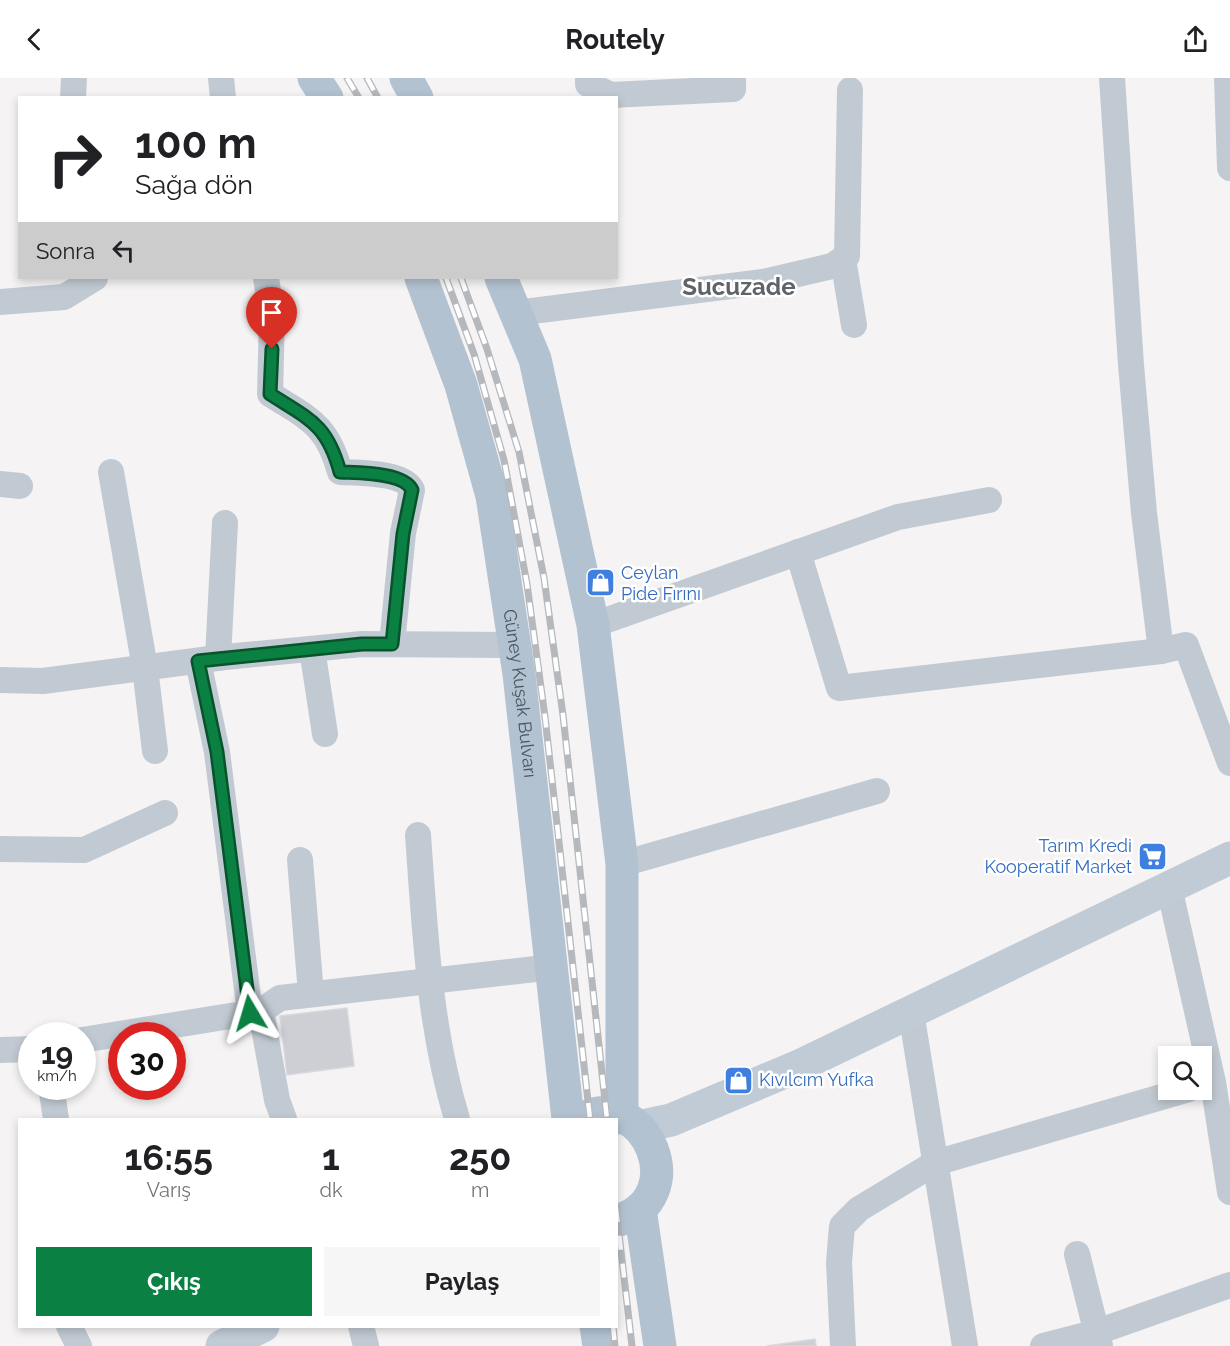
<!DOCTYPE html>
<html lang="tr">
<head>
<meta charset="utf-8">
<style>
	:root { --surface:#fff; --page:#f6f6f6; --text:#202124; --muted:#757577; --accent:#0b8043 }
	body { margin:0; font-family:Raleway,sans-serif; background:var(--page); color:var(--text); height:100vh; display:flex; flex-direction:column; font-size:22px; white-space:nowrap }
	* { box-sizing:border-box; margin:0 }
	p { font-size:20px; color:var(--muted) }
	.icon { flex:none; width:33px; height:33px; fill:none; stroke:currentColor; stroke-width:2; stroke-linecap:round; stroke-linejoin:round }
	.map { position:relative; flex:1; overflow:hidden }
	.sheet { position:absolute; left:18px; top:1040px; width:600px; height:210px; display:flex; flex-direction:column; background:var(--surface); border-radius:0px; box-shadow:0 3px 9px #0003 }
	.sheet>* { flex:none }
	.banner { position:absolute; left:18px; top:18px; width:600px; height:183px; border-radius:0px; box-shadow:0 3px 9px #0003; background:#fff; color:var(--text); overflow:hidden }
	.fabs { position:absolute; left:1158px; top:968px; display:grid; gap:12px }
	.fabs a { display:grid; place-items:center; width:54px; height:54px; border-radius:0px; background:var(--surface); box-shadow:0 3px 9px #0003; font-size:30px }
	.speed { position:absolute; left:18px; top:944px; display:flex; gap:12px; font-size:30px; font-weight:700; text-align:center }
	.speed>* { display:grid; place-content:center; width:78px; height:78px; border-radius:50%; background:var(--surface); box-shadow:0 3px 9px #0003; line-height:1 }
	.speed small { font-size:15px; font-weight:400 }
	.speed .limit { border:9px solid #d22; background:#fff; color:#111 }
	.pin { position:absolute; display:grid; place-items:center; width:51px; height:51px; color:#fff; margin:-62px -26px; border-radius:50% 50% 50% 0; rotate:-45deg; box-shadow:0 0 6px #0007 }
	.pin .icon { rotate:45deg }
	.me { position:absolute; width:66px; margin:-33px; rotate:353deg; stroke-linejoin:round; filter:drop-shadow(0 0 4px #0008) }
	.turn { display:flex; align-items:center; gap:21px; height:126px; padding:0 18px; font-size:27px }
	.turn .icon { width:78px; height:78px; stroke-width:2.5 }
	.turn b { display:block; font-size:42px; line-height:51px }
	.then { display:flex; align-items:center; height:57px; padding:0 18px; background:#0003; gap:12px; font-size:22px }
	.eta { display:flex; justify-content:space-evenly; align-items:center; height:102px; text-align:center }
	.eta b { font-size:36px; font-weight:700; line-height:42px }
	.primary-button { display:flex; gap:12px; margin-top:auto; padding:12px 18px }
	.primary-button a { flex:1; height:69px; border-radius:0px; background:var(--accent); color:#fff; font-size:24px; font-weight:700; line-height:69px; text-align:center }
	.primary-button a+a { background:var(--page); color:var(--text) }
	header { display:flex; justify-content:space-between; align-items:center; height:78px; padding:0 18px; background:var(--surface); font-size:27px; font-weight:700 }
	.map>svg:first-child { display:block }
	.building { fill:#cdcfd5; stroke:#d7d9de; stroke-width:1.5 }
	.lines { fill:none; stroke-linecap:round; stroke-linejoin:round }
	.minor { stroke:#c1cad2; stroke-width:26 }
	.secondary { stroke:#c1cbd6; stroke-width:33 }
	.primary { stroke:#b3c2d1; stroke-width:33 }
	.rail-casing { stroke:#b5b8bd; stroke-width:7 }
	.rail { stroke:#fff; stroke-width:4.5; stroke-dasharray:14; stroke-linecap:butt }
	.route-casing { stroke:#07532c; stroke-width:15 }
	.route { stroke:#0b8043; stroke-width:10 }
	.labels { text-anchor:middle; stroke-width:5; stroke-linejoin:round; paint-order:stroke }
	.shop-label { font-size:18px; fill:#366cbe; stroke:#fff; text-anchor:start }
	.street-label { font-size:18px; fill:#4a5661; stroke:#fff }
	.district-label { font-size:24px; font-weight:bold; fill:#5f6368; stroke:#fff }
</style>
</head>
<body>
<header><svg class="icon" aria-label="back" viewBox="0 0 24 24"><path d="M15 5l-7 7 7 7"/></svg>Routely<svg class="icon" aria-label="share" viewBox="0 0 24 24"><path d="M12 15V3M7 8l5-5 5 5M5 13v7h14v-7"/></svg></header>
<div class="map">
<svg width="1230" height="1268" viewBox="0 0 1230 1268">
	<rect width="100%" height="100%" fill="#f5f3f3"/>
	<g class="building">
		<polygon points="347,930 354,988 287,997 280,938"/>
		<polygon points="815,1261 816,1268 767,1268"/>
	</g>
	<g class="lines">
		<g class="minor">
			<polyline points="221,0 223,20"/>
			<polyline points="588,0 588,6 611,17 733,11 733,0"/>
			<polyline points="1112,0 1131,287 1144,435 1161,573"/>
			<polyline points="1227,0 1230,90"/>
			<polyline points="73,20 74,0"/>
			<polyline points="843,181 854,247"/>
			<path d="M266,200L272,238L270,316C309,341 327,346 340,394C358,395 404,394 412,412L403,455L392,566"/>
			<polyline points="0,224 64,219 95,200"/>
			<polyline points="516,235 763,204 832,188 847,178 850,12"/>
			<polyline points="111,394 145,590 155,673"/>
			<polyline points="0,406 20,408"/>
			<polyline points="798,474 839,610 1161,573 1186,567 1230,685"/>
			<polyline points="593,547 898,439 989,422"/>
			<polyline points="312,571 325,656"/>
			<polyline points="218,580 225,445"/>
			<polyline points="198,583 217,674 250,935"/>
			<polyline points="0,602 43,603 225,579 362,566 514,567"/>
			<path d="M418,757C425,853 429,948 457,1041"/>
			<polyline points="0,771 84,772 165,735"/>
			<polyline points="300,782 311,916"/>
			<polyline points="622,786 877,713"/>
			<polyline points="1169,809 1213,1004 1230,1114"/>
			<polyline points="261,933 277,1022 284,1041"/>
			<polyline points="911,934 965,1268"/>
			<polyline points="82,962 261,933 280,920 553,889"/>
			<polyline points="0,972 32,971"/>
			<polyline points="51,1008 56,1041"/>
			<polyline points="1077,1176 1100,1268"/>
			<polyline points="69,1248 79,1268"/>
			<polyline points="361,1248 366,1268"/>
			<polyline points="843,1268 839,1184 842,1148 859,1131 935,1085 1189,1011"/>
			<polyline points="1043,1268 1097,1254 1230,1207"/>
		</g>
		<g class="secondary">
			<polyline points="638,1049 671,1042 799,988 1230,780"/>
			<polyline points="222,1268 263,1248"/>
		</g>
		<g class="primary">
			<polyline points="314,0 327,20"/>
			<polyline points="406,0 417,20"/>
			<path id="s1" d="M421,200L461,307L492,418L519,596L568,1041"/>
			<polyline points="501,200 535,281 593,547 622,786 622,1040"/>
			<path d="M581,1041C645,1007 695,1121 616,1143"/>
			<polyline points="640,1131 660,1268"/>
			<polyline points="596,1248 599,1268"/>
		</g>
		<defs>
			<g id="rail">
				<polyline points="347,0 359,20"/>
				<polyline points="367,0 378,20"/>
				<polyline points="446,200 474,276 504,382 527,506 545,639 590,1041"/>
				<polyline points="461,200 487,271 519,374 544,500 563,637 607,1041"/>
				<polyline points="616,1130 632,1268"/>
				<polyline points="613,1248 615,1268"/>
			</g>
		</defs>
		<use href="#rail" class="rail-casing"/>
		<use href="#rail" class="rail"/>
	</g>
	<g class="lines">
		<defs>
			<path id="route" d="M250,935L217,674L198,583L362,566H392L403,456L412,412C404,394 358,395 340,394C327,346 309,341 270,316L272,271"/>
		</defs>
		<use href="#route" class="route-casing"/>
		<use href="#route" class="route"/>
	</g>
	<defs>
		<symbol id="shop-square" viewBox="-11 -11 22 22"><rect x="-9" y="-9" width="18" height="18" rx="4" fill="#3f7fe0" stroke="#fff"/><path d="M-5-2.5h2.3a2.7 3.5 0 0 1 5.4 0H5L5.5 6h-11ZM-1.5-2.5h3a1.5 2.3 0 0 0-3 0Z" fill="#fff"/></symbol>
		<symbol id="supermarket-square" viewBox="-11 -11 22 22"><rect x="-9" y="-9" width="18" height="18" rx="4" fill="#3f7fe0" stroke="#fff"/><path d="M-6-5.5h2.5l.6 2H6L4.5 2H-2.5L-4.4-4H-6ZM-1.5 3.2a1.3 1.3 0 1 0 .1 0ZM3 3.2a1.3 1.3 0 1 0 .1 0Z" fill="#fff"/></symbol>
	</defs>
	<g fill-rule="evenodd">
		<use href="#shop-square" x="584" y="488" width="33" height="33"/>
		<use href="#supermarket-square" x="1136" y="762" width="33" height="33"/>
		<use href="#shop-square" x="722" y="986" width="33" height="33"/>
	</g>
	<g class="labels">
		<g class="shop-label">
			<text x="621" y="501">Ceylan<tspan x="621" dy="21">Pide Fırını</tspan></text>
			<text x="1132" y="774" text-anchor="end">Tarım Kredi<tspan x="1132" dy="21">Kooperatif Market</tspan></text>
			<text x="759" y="1008">Kıvılcım Yufka</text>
		</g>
		<g class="street-label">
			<text dy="6" stroke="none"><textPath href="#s1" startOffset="429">Güney Kuşak Bulvarı</textPath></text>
		</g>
		<g class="district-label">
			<text x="739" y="217">Sucuzade</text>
		</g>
	</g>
</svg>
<div class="fabs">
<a><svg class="icon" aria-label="search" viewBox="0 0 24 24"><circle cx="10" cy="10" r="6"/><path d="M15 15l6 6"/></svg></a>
</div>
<div class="speed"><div>19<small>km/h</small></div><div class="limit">30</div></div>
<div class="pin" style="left:272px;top:271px;background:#d93025"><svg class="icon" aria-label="arrive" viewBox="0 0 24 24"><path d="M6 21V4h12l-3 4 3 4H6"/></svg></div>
<svg class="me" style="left:250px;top:935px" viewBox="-20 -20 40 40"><path d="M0-17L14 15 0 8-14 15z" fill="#0b8043" stroke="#fff" stroke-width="4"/></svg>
<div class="banner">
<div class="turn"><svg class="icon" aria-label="right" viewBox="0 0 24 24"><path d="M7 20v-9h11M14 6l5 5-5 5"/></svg><div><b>100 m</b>Sağa dön</div></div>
<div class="then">Sonra<svg class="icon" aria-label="left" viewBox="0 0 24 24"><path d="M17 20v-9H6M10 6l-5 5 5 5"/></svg></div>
</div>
<section class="sheet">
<div class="eta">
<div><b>16:55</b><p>Varış</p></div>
<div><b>1</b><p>dk</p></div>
<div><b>250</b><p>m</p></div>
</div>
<div class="primary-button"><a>Çıkış</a><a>Paylaş</a></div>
</section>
</div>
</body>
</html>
